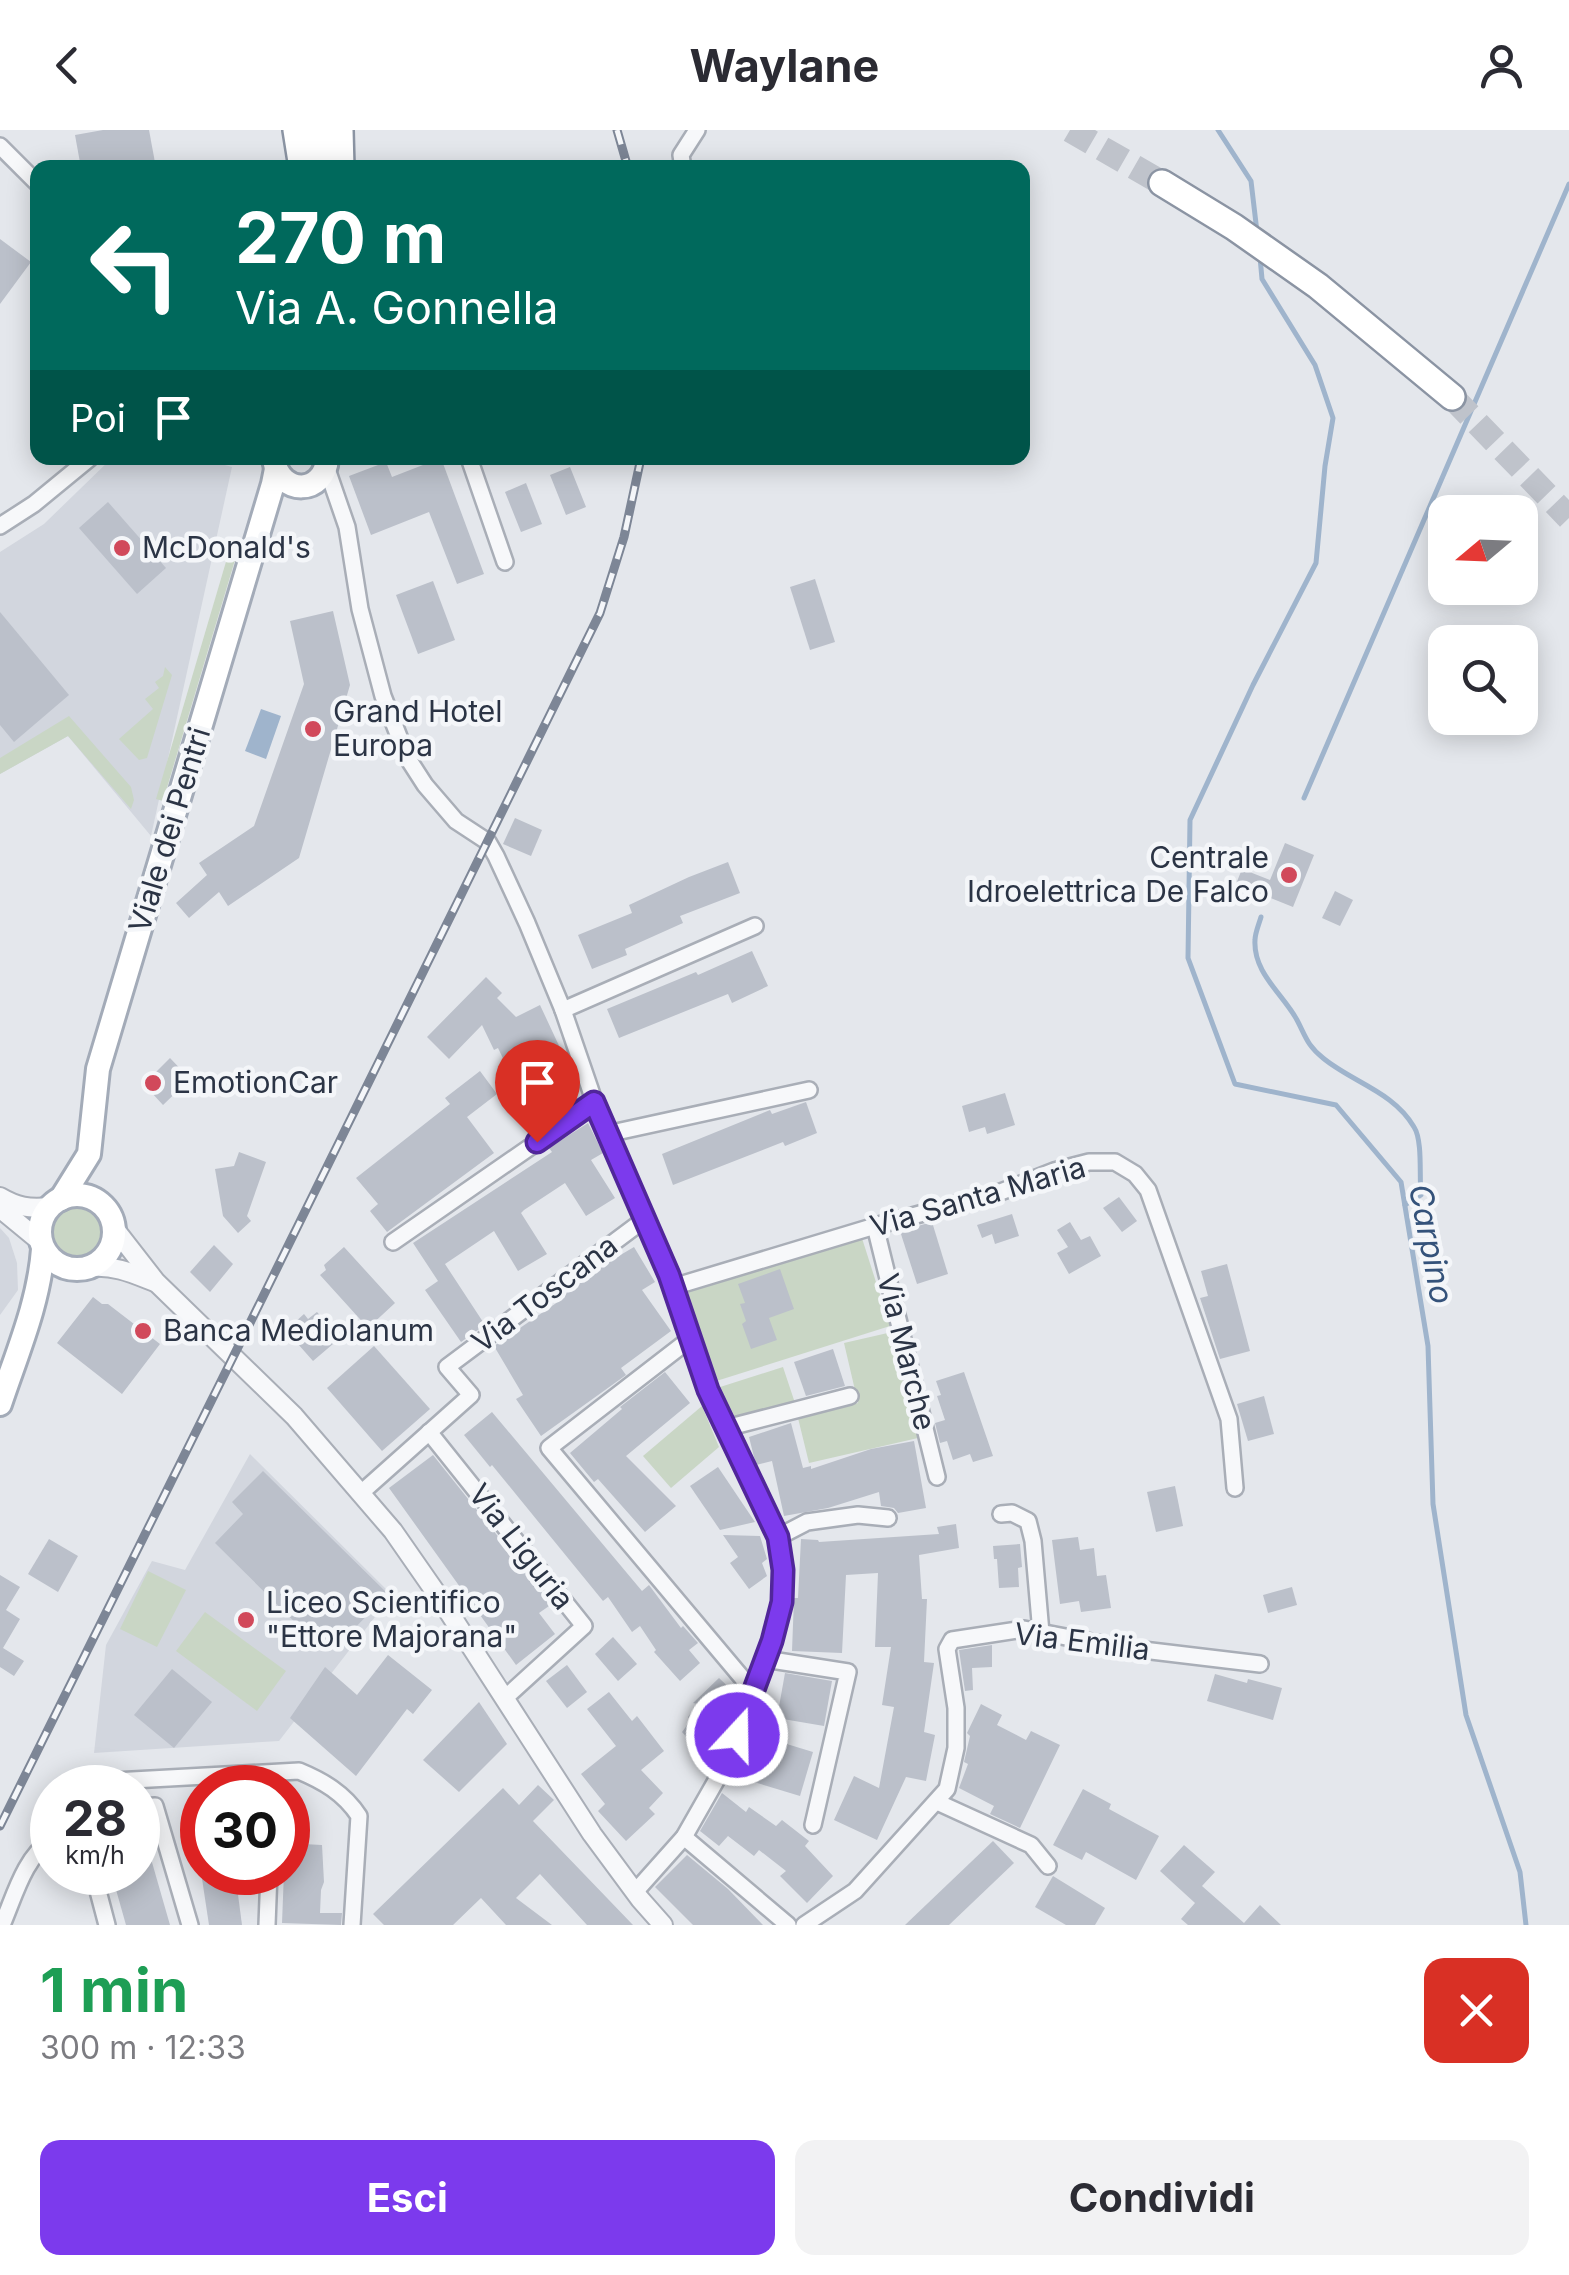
<!DOCTYPE html>
<html lang="it">
<head>
<meta charset="utf-8">
<style>
	:root { --surface:#fff; --page:#f2f2f3; --text:#2b2b33; --muted:#7c7c81; --accent:#7c3aed }
	body { margin:0; font-family:Inter,sans-serif; background:var(--page); color:var(--text); height:100vh; display:flex; flex-direction:column; font-size:38px; white-space:nowrap }
	* { box-sizing:border-box; margin:0 }
	p { font-size:32px; color:var(--muted) }
	.icon { flex:none; width:55px; height:55px; fill:none; stroke:currentColor; stroke-width:2; stroke-linecap:round; stroke-linejoin:round }
	.map { position:relative; height:1795px; overflow:hidden }
	.panel { display:flex; flex-direction:column; background:var(--surface); flex:1 }
	.panel>* { flex:none }
	.hud { position:absolute; left:30px; top:30px; width:1000px; height:305px; border-radius:20px; box-shadow:0 5px 25px #0003; background:#00695c; color:#fff; overflow:hidden }
	.needle { width:65px; rotate:251deg }
	.buttons { position:absolute; left:1428px; top:365px; display:grid; gap:20px }
	.buttons a { display:grid; place-items:center; width:110px; height:110px; border-radius:20px; background:var(--surface); box-shadow:0 5px 25px #0003; font-size:50px }
	.speed { position:absolute; left:30px; top:1635px; display:flex; gap:20px; font-size:50px; font-weight:700; text-align:center }
	.speed>* { display:grid; place-content:center; width:130px; height:130px; border-radius:50%; background:var(--surface); box-shadow:0 5px 25px #0003; line-height:1 }
	.speed small { font-size:25px; font-weight:400 }
	.speed .limit { border:15px solid #d22; background:#fff; color:#111 }
	.pin { position:absolute; display:grid; place-items:center; width:85px; height:85px; color:#fff; margin:-102px -42px; border-radius:50% 50% 50% 0; rotate:-45deg; box-shadow:0 0 10px #0007 }
	.pin .icon { rotate:45deg }
	.me { position:absolute; width:110px; margin:-55px; rotate:21deg; stroke-linejoin:round; filter:drop-shadow(0 0 8px #0008) }
	.turn { display:flex; align-items:center; gap:35px; height:210px; padding:0 40px; font-size:45px }
	.turn .icon { width:130px; height:130px; stroke-width:2.5 }
	.turn b { display:block; font-size:70px; line-height:85px }
	.then { display:flex; align-items:center; height:95px; padding:0 40px; background:#0003; gap:20px; font-size:38px }
	.round { display:grid; place-items:center; flex:none; width:105px; height:105px; border-radius:20px; background:var(--page) }
	.head { display:flex; align-items:center; justify-content:space-between; height:170px; padding:0 40px }
	h1 { font-size:60px; font-weight:700; line-height:75px; color:#1e9e55 }
	.primary-button { display:flex; gap:20px; margin-top:auto; padding:20px 40px }
	.primary-button a { flex:1; height:115px; border-radius:20px; background:var(--accent); color:#fff; font-size:40px; font-weight:700; line-height:115px; text-align:center }
	.primary-button a+a { background:var(--page); color:var(--text) }
	header { display:flex; justify-content:space-between; align-items:center; height:130px; padding:0 40px; background:var(--surface); font-size:45px; font-weight:700 }
	.map>svg:first-child { display:block }
	.built { fill:#d2d6de }
	.green { fill:#c9d6c5 }
	.water { fill:#9fb4cc }
	.lines { fill:none; stroke-linecap:round; stroke-linejoin:round }
	.stream { stroke:#9fb4cc; stroke-width:5 }
	.building { fill:#bbc0ca }
	.trunk-tunnel { stroke:#bfc3cb; stroke-width:25; stroke-dasharray:25 12; stroke-linecap:butt }
	.minor-casing { stroke:#a9aeb7; stroke-width:20 }
	.tertiary-casing { stroke:#a9aeb7; stroke-width:22 }
	.primary-casing { stroke:#a3abb8; stroke-width:28 }
	.trunk-casing { stroke:#8b94a3; stroke-width:30 }
	.minor { stroke:#f7f8fa; stroke-width:15 }
	.tertiary { stroke:#f7f8fa; stroke-width:18 }
	.primary { stroke:#fff; stroke-width:22 }
	.trunk { stroke:#fff; stroke-width:25 }
	.rail-casing { stroke:#7d8696; stroke-width:9 }
	.rail { stroke:#f4f6f9; stroke-width:5; stroke-dasharray:15; stroke-linecap:butt }
	.route-casing { stroke:#51269a; stroke-width:25 }
	.route { stroke:#7c3aed; stroke-width:18 }
	.poi-dot { fill:#d1495b; stroke:#f4f6f9; stroke-width:4 }
	.labels { text-anchor:middle; stroke-width:9; stroke-linejoin:round; paint-order:stroke }
	.poi-label { font-size:30px; fill:#2b3445; stroke:#f4f6f9; text-anchor:start }
	.street-label { font-size:30px; fill:#2b3445; stroke:#f4f6f9 }
	.water-label { font-size:32px; font-style:italic; fill:#34527a; stroke:#f4f6f9 }
</style>
</head>
<body>
<header><svg class="icon" aria-label="back" viewBox="0 0 24 24"><path d="M15 5l-7 7 7 7"/></svg>Waylane<svg class="icon" aria-label="person" viewBox="0 0 24 24"><circle cx="12" cy="8" r="4"/><path d="M4 21q1-7 8-7t8 7"/></svg></header>
<div class="map">
<svg width="1569" height="1795" viewBox="0 0 1569 1795">
	<rect width="100%" height="100%" fill="#e4e7ec"/>
	<g class="built">
		<polygon points="112,328 199,328 232,337 151,706 68,606 0,644 0,422 44,394"/>
		<polygon points="0,1098 9,1108 17,1133 18,1160 0,1185"/>
		<polygon points="250,1324 392,1465 279,1611 94,1623 106,1515 152,1431 185,1440"/>
	</g>
	<g class="green">
		<polygon points="233,408 241,410 163,671 156,669"/>
		<polygon points="165,537 172,545 147,628 139,630 119,609 153,579 145,569 159,558 155,552 163,546"/>
		<polygon points="69,586 131,657 134,670 131,679 68,606 0,644 0,628"/>
		<circle cx="78" cy="1102" r="28"/>
		<polygon points="860,1102 890,1196 710,1253 680,1159"/>
		<polygon points="892,1202 918,1308 809,1333 798,1288 858,1273 844,1213"/>
		<polygon points="783,1237 796,1276 728,1292 717,1258"/>
		<polygon points="702,1276 719,1317 671,1358 643,1326"/>
		<polygon points="148,1441 186,1460 157,1517 120,1499"/>
		<polygon points="205,1482 286,1541 257,1581 176,1521"/>
	</g>
	<polygon class="water" points="261,579 281,586 266,629 245,621"/>
	<g class="lines">
		<g class="stream">
			<polyline points="1218,0 1251,51 1257,102"/>
			<polyline points="1260,127 1262,149 1315,235 1333,288 1325,336 1316,433 1253,555 1190,690 1188,828 1235,954 1336,975 1401,1052 1428,1216 1433,1374 1466,1585 1520,1742 1526,1795"/>
			<polyline points="1304,668 1569,54"/>
			<path d="M1261,787C1259,794 1255,803 1255,810C1253,843 1283,864 1297,890C1306,907 1307,915 1323,928C1352,952 1394,962 1414,997C1423,1011 1419,1047 1421,1065L1405,1075"/>
		</g>
	</g>
	<g class="building">
		<polygon points="103,0 149,0 156,38 81,38 75,5"/>
		<polygon points="0,109 31,132 0,174"/>
		<polygon points="441,328 484,444 457,454 429,382 371,405 349,346 386,332 392,347"/>
		<polygon points="570,337 586,377 566,385 550,345"/>
		<polygon points="526,353 542,394 521,402 505,362"/>
		<polygon points="108,372 166,438 137,464 79,398"/>
		<polygon points="815,449 835,512 810,520 790,457"/>
		<polygon points="433,451 455,510 418,524 396,465"/>
		<polygon points="333,481 350,555 299,728 228,776 219,762 189,788 176,773 207,745 199,733 254,696 304,554 290,491"/>
		<polygon points="0,482 69,565 14,612 0,595"/>
		<polygon points="515,688 542,700 531,726 503,714"/>
		<polygon points="1285,713 1314,725 1293,777 1236,754 1242,739 1270,750"/>
		<polygon points="728,732 740,763 680,786 683,793 625,819 627,825 592,839 578,805 632,783 629,775 689,747"/>
		<polygon points="1335,761 1353,770 1340,796 1322,788"/>
		<polygon points="752,821 768,856 732,873 728,864 619,908 607,879 696,842 698,845"/>
		<polygon points="486,847 502,863 497,868 516,887 540,875 575,950 559,958 563,968 532,983 528,973 525,974 498,918 494,920 482,895 449,929 427,907"/>
		<polygon points="170,928 190,949 163,975 151,962 158,955 151,947"/>
		<polygon points="480,941 497,964 467,987 494,1023 387,1102 370,1081 378,1074 356,1048 450,974 445,968"/>
		<polygon points="1005,963 1015,995 987,1004 985,997 969,1002 962,976"/>
		<polygon points="806,972 817,1003 785,1016 783,1012 673,1055 662,1024 770,980 772,984"/>
		<polygon points="588,993 603,1023 591,1030 615,1068 586,1086 565,1053 524,1080 521,1083 547,1124 518,1141 494,1101 445,1134 485,1195 461,1212 425,1160 438,1151 413,1113 552,1022 549,1018"/>
		<polygon points="239,1022 266,1032 247,1086 251,1091 238,1103 223,1086 215,1039 234,1036"/>
		<polygon points="1119,1067 1137,1091 1122,1102 1103,1078"/>
		<polygon points="1012,1084 1019,1106 995,1114 992,1104 982,1108 977,1095"/>
		<polygon points="932,1092 948,1144 917,1154 900,1101"/>
		<polygon points="1070,1092 1081,1110 1090,1106 1101,1126 1069,1144 1057,1123 1068,1117 1057,1100"/>
		<polygon points="214,1115 233,1134 210,1162 190,1142"/>
		<polygon points="344,1117 395,1173 368,1198 320,1145 326,1140 324,1135"/>
		<polygon points="634,1117 655,1152 642,1160 671,1201 621,1238 626,1245 541,1306 516,1269 523,1265 494,1216 565,1167 564,1164 595,1140"/>
		<polygon points="1227,1134 1250,1221 1220,1229 1200,1168 1208,1166 1201,1141"/>
		<polygon points="780,1139 794,1179 769,1188 777,1210 751,1219 742,1194 746,1191 740,1174 745,1173 738,1154"/>
		<polygon points="93,1167 102,1174 108,1174 160,1214 122,1264 57,1213"/>
		<polygon points="317,1182 340,1208 313,1231 290,1205 299,1198 294,1193 304,1184 308,1189"/>
		<polygon points="374,1216 430,1279 382,1321 327,1258"/>
		<polygon points="833,1219 845,1256 806,1266 794,1232"/>
		<polygon points="665,1242 690,1273 626,1326 676,1376 645,1402 598,1349 594,1352 570,1323 622,1279 620,1277"/>
		<polygon points="964,1242 993,1326 973,1332 970,1324 953,1330 947,1311 940,1313 935,1293 945,1290 937,1266 941,1265 936,1251"/>
		<polygon points="1264,1266 1274,1304 1248,1311 1237,1274"/>
		<polygon points="492,1282 642,1461 649,1455 681,1498 683,1496 698,1513 689,1520 700,1533 680,1551 654,1522 656,1520 640,1496 632,1502 608,1467 603,1471 492,1335 490,1337 464,1305"/>
		<polygon points="791,1293 803,1338 811,1336 811,1339 871,1319 914,1311 926,1378 898,1383 894,1378 881,1376 879,1362 828,1378 784,1386 772,1331 756,1335 749,1307"/>
		<polygon points="433,1325 552,1474 539,1483 555,1504 516,1535 389,1358"/>
		<polygon points="718,1337 755,1392 720,1400 690,1356"/>
		<polygon points="263,1341 388,1464 348,1505 340,1497 320,1517 215,1413 243,1384 232,1372"/>
		<polygon points="1175,1356 1183,1396 1156,1402 1147,1362"/>
		<polygon points="956,1394 959,1418 919,1425 922,1469 927,1469 924,1532 934,1533 924,1602 935,1605 926,1651 906,1647 877,1710 834,1690 854,1646 879,1658 894,1577 882,1575 891,1517 875,1517 878,1443 846,1445 842,1523 792,1521 794,1468 798,1468 801,1409 818,1410 819,1412 939,1404 937,1397"/>
		<polygon points="723,1405 760,1406 767,1429 762,1433 767,1446 749,1459 730,1433 738,1427"/>
		<polygon points="1078,1407 1080,1420 1094,1418 1097,1446 1106,1445 1111,1478 1081,1482 1079,1471 1060,1474 1052,1410"/>
		<polygon points="49,1409 78,1426 58,1462 28,1444"/>
		<polygon points="1020,1414 1022,1437 1018,1438 1019,1457 999,1458 997,1429 994,1429 993,1416"/>
		<polygon points="0,1445 20,1457 6,1480 20,1489 3,1518 24,1531 14,1546 0,1537"/>
		<polygon points="1292,1457 1297,1475 1268,1483 1263,1465"/>
		<polygon points="613,1507 637,1534 618,1551 595,1524"/>
		<polygon points="992,1515 992,1537 972,1538 973,1560 965,1561 959,1520"/>
		<polygon points="388,1525 432,1560 413,1584 407,1579 356,1646 290,1588 325,1537 357,1565"/>
		<polygon points="567,1535 587,1562 567,1578 546,1551"/>
		<polygon points="172,1539 212,1572 174,1618 134,1585"/>
		<polygon points="785,1543 832,1551 824,1596 777,1588"/>
		<polygon points="1215,1544 1247,1553 1248,1549 1282,1558 1273,1590 1207,1571"/>
		<polygon points="719,1548 738,1566 732,1580 708,1575 704,1590 724,1596 709,1632 682,1602 691,1590 688,1587 698,1574 693,1573"/>
		<polygon points="609,1562 632,1591 637,1586 664,1621 641,1640 663,1663 649,1678 655,1684 626,1711 598,1681 605,1674 581,1644 616,1616 587,1579"/>
		<polygon points="479,1572 507,1614 459,1662 423,1630"/>
		<polygon points="981,1574 1002,1585 997,1595 1026,1610 1031,1601 1060,1615 1020,1698 990,1684 994,1676 959,1658 968,1634 964,1632 970,1606 967,1603"/>
		<polygon points="767,1608 813,1622 800,1666 754,1652"/>
		<polygon points="538,1655 554,1670 533,1691 633,1795 587,1795 540,1744 516,1768 552,1795 506,1795 481,1768 453,1795 384,1795 373,1784 503,1658 519,1675"/>
		<polygon points="1083,1659 1111,1674 1109,1679 1159,1706 1136,1750 1086,1722 1082,1730 1053,1715"/>
		<polygon points="722,1663 746,1682 749,1677 776,1696 782,1690 809,1711 805,1716 833,1746 807,1773 780,1746 786,1741 759,1720 754,1726 728,1706 719,1716 700,1701"/>
		<polygon points="138,1694 141,1694 170,1795 126,1795 111,1742 138,1742"/>
		<polygon points="993,1711 1014,1733 949,1795 905,1795"/>
		<polygon points="303,1714 322,1715 324,1752 321,1760 320,1783 342,1783 341,1795 282,1793 284,1742 288,1742 288,1720 303,1721"/>
		<polygon points="1184,1715 1215,1742 1202,1756 1244,1793 1260,1775 1281,1795 1188,1795 1181,1789 1195,1773 1160,1741"/>
		<polygon points="687,1725 728,1759 763,1795 693,1795 655,1757"/>
		<polygon points="201,1742 235,1742 242,1795 209,1795"/>
		<polygon points="1053,1746 1105,1778 1095,1795 1066,1795 1035,1777"/>
	</g>
	<g class="lines">
		<g class="trunk-tunnel">
			<polyline points="1070,0 1162,53"/>
			<polyline points="1452,267 1569,388"/>
		</g>
		<defs>
			<g id="minor">
				<polyline points="0,16 38,54"/>
				<polyline points="683,38 681,25 697,0"/>
				<polyline points="469,328 505,432"/>
				<polyline points="327,339 347,397 360,479 383,566 407,627 425,655 456,691 488,712 496,726 527,793 563,880 599,985 669,1145 707,1260 778,1407 783,1440 782,1472 750,1575 725,1635 684,1707 635,1762"/>
				<polyline points="0,396 34,374 90,328"/>
				<polyline points="563,880 755,796"/>
				<polyline points="607,1004 809,960"/>
				<polyline points="875,1096 937,1347"/>
				<polyline points="393,1112 595,972"/>
				<polyline points="673,1157 875,1096 998,1063 1054,1041 1089,1032 1115,1032 1135,1044 1148,1060 1229,1289 1235,1358"/>
				<polyline points="690,1209 549,1318 754,1562"/>
				<polyline points="726,1298 850,1266"/>
				<polyline points="429,1302 584,1496 505,1568"/>
				<polyline points="361,1363 471,1265 447,1237 645,1089"/>
				<polyline points="1001,1384 1012,1383 1028,1391 1033,1411 1041,1503"/>
				<polyline points="778,1407 807,1392 858,1385 888,1388"/>
				<polyline points="765,1529 848,1542 813,1695"/>
				<path d="M98,1658L114,1651L299,1641C323,1651 344,1663 359,1686L352,1795"/>
				<polyline points="937,1672 1031,1715 1048,1736"/>
				<polyline points="138,1677 155,1676 190,1795"/>
				<polyline points="684,1707 788,1795"/>
				<polyline points="93,1742 107,1795"/>
				<path d="M2,1795C15,1765 24,1728 52,1709"/>
				<polyline points="267,1795 269,1742"/>
				<polyline points="804,1795 855,1761 947,1659 956,1618 956,1578 947,1519 952,1510 1024,1499 1118,1517 1260,1534"/>
			</g>
			<g id="tertiary">
				<path d="M0,1067C17,1077 29,1079 49,1077"/>
				<polyline points="0,1071 7,1084 41,1112"/>
				<polyline points="114,1098 156,1152 294,1286 393,1401 441,1470 592,1704 640,1769 663,1795"/>
				<path d="M92,1137C115,1135 134,1144 155,1152"/>
			</g>
			<g id="primary">
				<path d="M274,330C280,366 325,365 327,328"/>
				<circle cx="77" cy="1102" r="37"/>
				<polyline points="61,1069 89,1024 98,939 273,354 276,339"/>
				<path d="M0,1274C17,1223 39,1173 43,1119"/>
			</g>
			<g id="trunk">
				<polyline points="296,0 302,38"/>
				<polyline points="317,0 322,38"/>
				<polyline points="340,0 341,38"/>
				<polyline points="1162,53 1234,97 1318,156 1452,267"/>
			</g>
		</defs>
		<use href="#minor" class="minor-casing"/>
		<use href="#tertiary" class="tertiary-casing"/>
		<use href="#primary" class="primary-casing"/>
		<use href="#trunk" class="trunk-casing"/>
		<use href="#minor" class="minor"/>
		<use href="#tertiary" class="tertiary"/>
		<use href="#primary" class="primary"/>
		<use href="#trunk" class="trunk"/>
		<defs>
			<g id="rail">
				<polyline points="617,0 628,38"/>
				<polyline points="0,1696 248,1197 600,483 624,407 641,328"/>
			</g>
		</defs>
		<use href="#rail" class="rail-casing"/>
		<use href="#rail" class="rail"/>
	</g>
	<g class="lines">
		<defs>
			<polyline id="route" points="537,1012 594,972 669,1145 708,1260 778,1407 783,1440 782,1472 772,1511 737,1605"/>
		</defs>
		<use href="#route" class="route-casing"/>
		<use href="#route" class="route"/>
	</g>
	<g class="poi-dot">
		<circle cx="122" cy="418" r="10"/>
		<circle cx="313" cy="599" r="10"/>
		<circle cx="1289" cy="745" r="10"/>
		<circle cx="153" cy="953" r="10"/>
		<circle cx="143" cy="1201" r="10"/>
		<circle cx="246" cy="1490" r="10"/>
	</g>
	<g class="labels">
		<g class="poi-label">
			<text x="142" y="428">McDonald's</text>
			<text x="333" y="592">Grand Hotel<tspan x="333" dy="34">Europa</tspan></text>
			<text x="1269" y="738" text-anchor="end">Centrale<tspan x="1269" dy="34">Idroelettrica De Falco</tspan></text>
			<text x="173" y="963">EmotionCar</text>
			<text x="163" y="1211">Banca Mediolanum</text>
			<text x="266" y="1483">Liceo Scientifico<tspan x="266" dy="34">"Ettore Majorana"</tspan></text>
		</g>
		<g class="street-label">
			<text transform="translate(170 700) rotate(-73)" y="10">Viale dei Pentri</text>
			<text transform="translate(978 1067) rotate(-16)" y="10">Via Santa Maria</text>
			<text transform="translate(545 1164) rotate(-37)" y="10">Via Toscana</text>
			<text transform="translate(906 1222) rotate(76)" y="10">Via Marche</text>
			<text transform="translate(521 1417) rotate(52)" y="10">Via Liguria</text>
			<text transform="translate(1082 1512) rotate(7)" y="10">Via Emilia</text>
		</g>
		<g class="water-label">
			<text transform="translate(1431 1114) rotate(79)" y="11">Carpino</text>
		</g>
	</g>
</svg>
<div class="buttons">
<a><svg class="needle" viewBox="-14 -14 28 28"><path d="M0-13l5 13h-10z" fill="#e53935"/><path d="M0 13l5-13h-10z" fill="#7c7c81"/></svg></a>
<a><svg class="icon" aria-label="search" viewBox="0 0 24 24"><circle cx="10" cy="10" r="6"/><path d="M15 15l6 6"/></svg></a>
</div>
<div class="speed"><div>28<small>km/h</small></div><div class="limit">30</div></div>
<div class="pin" style="left:537px;top:1012px;background:#d93025"><svg class="icon" aria-label="arrive" viewBox="0 0 24 24"><path d="M6 21V4h12l-3 4 3 4H6"/></svg></div>
<svg class="me" style="left:737px;top:1605px" viewBox="-20 -20 40 40"><circle r="17" fill="#7c3aed" stroke="#fff" stroke-width="3"/><path d="M0-11L8 9 0 5-8 9z" fill="#fff"/></svg>
<div class="hud">
<div class="turn"><svg class="icon" aria-label="left" viewBox="0 0 24 24"><path d="M17 20v-9H6M10 6l-5 5 5 5"/></svg><div><b>270 m</b>Via A. Gonnella</div></div>
<div class="then">Poi<svg class="icon" aria-label="arrive" viewBox="0 0 24 24"><path d="M6 21V4h12l-3 4 3 4H6"/></svg></div>
</div>
</div>
<section class="panel">
<div class="head"><div><h1>1 min</h1><p>300 m · 12:33</p></div><a class="round" style="background:#d93025;color:#fff"><svg class="icon" aria-label="close" viewBox="0 0 24 24"><path d="M6 6l12 12M18 6L6 18"/></svg></a></div>
<div class="primary-button"><a>Esci</a><a>Condividi</a></div>
</section>
</body>
</html>
